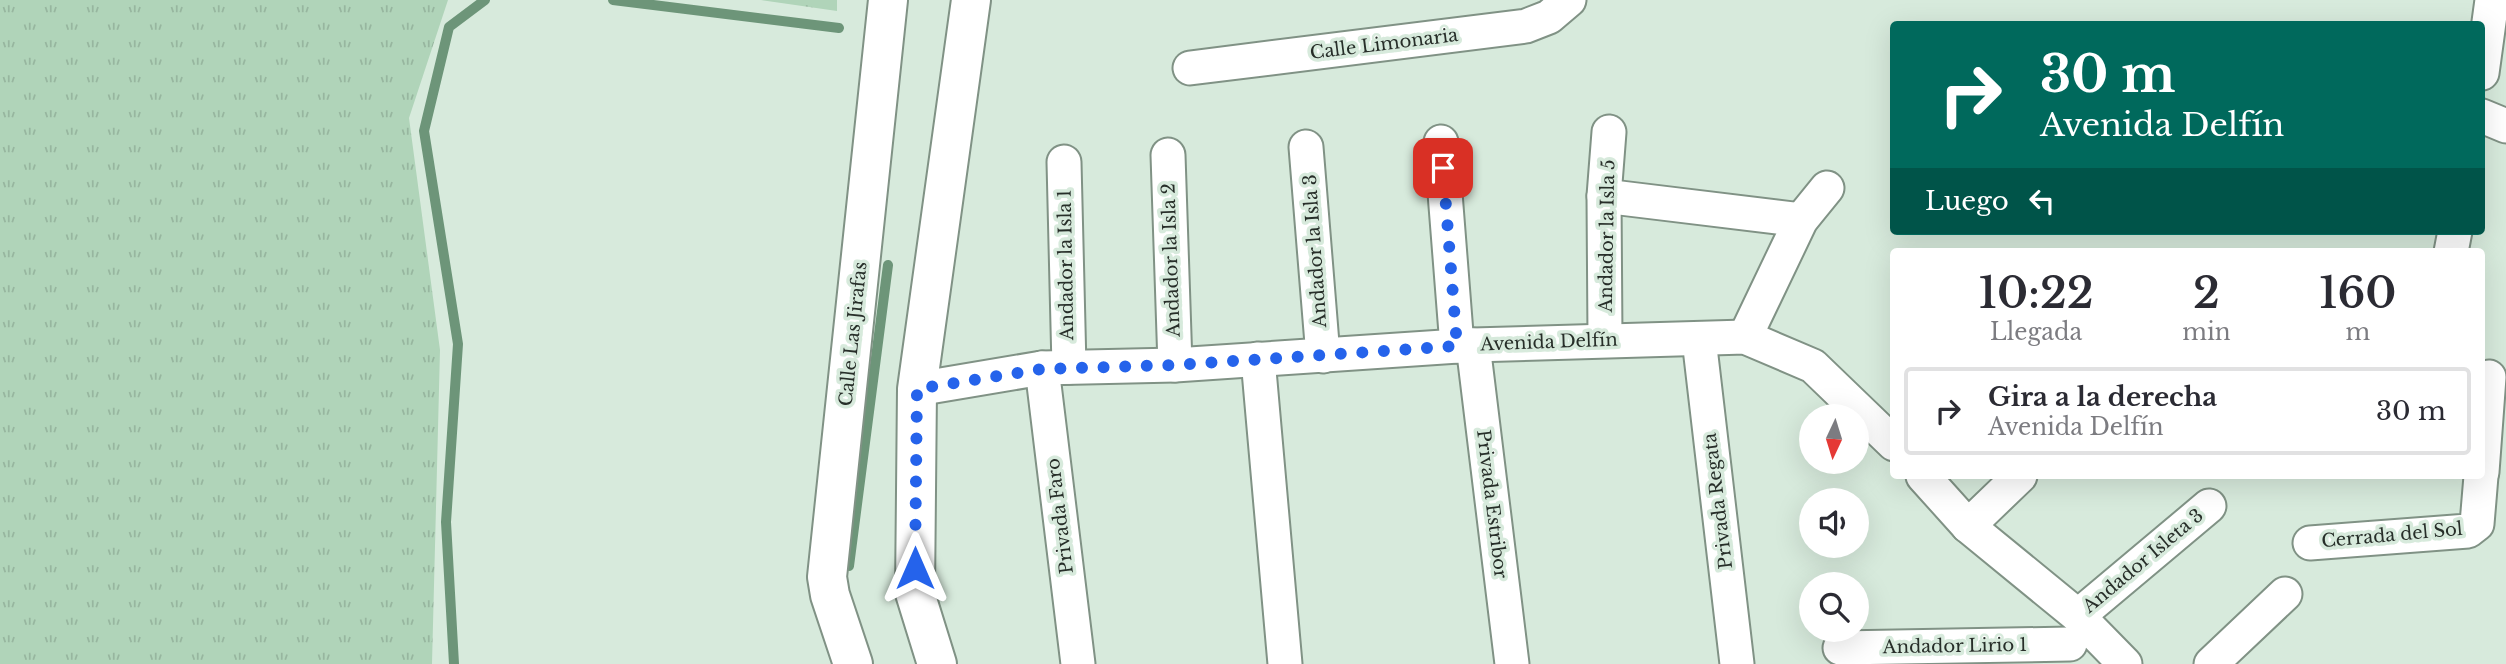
<!DOCTYPE html>
<html lang="es">
<head>
<meta charset="utf-8">
<style>
	:root { --surface:#fff; --page:#f2f2f3; --text:#2b2b33; --muted:#7c7c81; --line:#e1e1e2 }
	body { margin:0; font-family:"Libre Baskerville",serif; background:var(--page); color:var(--text); height:100vh; display:flex; flex-direction:column; font-size:26px; white-space:nowrap }
	* { box-sizing:border-box; margin:0 }
	p { font-size:23px; color:var(--muted) }
	.icon { flex:none; width:38px; height:38px; fill:none; stroke:currentColor; stroke-width:2; stroke-linecap:round; stroke-linejoin:round }
	.map { position:relative; flex:1; overflow:hidden }
	.panel { position:absolute; left:1890px; top:248px; width:595px; height:231px; display:flex; flex-direction:column; background:var(--surface); border-radius:7px; box-shadow:0 7px 28px #0002 }
	.panel>* { flex:none }
	.top-card { position:absolute; left:1890px; top:21px; width:595px; height:214px; border-radius:7px; box-shadow:0 7px 28px #0002; background:#00695c; color:#fff; overflow:hidden }
	.needle { width:46px; rotate:184deg }
	.fabs { position:absolute; left:1799px; top:404px; display:grid; gap:14px }
	.fabs a { display:grid; place-items:center; width:70px; height:70px; border-radius:50%; background:var(--surface); box-shadow:0 7px 28px #0002; font-size:35px }
	.pin { position:absolute; display:grid; place-items:center; width:60px; height:60px; color:#fff; margin:-30px; border-radius:14px; box-shadow:0 4px 10px #0006 }
	.me { position:absolute; width:77px; margin:-38px; rotate:0deg; stroke-linejoin:round; filter:drop-shadow(0 0 5px #0008) }
	.turn { display:flex; align-items:center; gap:24px; height:147px; padding:0 35px; font-size:32px }
	.turn .icon { width:91px; height:91px; stroke-width:2.5 }
	.turn b { display:block; font-size:49px; line-height:60px }
	.then { display:flex; align-items:center; height:66px; padding:0 35px; background:#0003; gap:14px; font-size:26px }
	.eta { display:flex; justify-content:space-evenly; align-items:center; height:119px; text-align:center }
	.eta b { font-size:42px; font-weight:600; line-height:49px }
	ul { padding:0; list-style:none }
	li { display:flex; align-items:center; gap:21px; height:88px; margin:0 14px 10px; padding:0 21px; border:4px solid var(--line); border-radius:7px }
	li div { flex:1 }
	li b { display:block; font-size:26px }
	li em { font-style:normal }
	.map>svg:first-child { display:block }
	.grass { fill:url(#grass-tufts) }
	.lines { fill:none; stroke-linecap:round; stroke-linejoin:round }
	.stream { stroke:#6d9579; stroke-width:10 }
	.street-casing { stroke:#809285; stroke-width:37 }
	.secondary-casing { stroke:#809285; stroke-width:42 }
	.street { stroke:#fff; stroke-width:33 }
	.secondary { stroke:#fff; stroke-width:38 }
	.route { stroke:#2563eb; stroke-width:12; stroke-dasharray:0 21.6 }
	.labels { text-anchor:middle; stroke-width:7; stroke-linejoin:round; paint-order:stroke }
	.street-label { font-size:18px; fill:#272e29; stroke:#d7eadc }
</style>
</head>
<body>
<div class="map">
<svg width="2506" height="664" viewBox="0 0 2506 664">
	<defs>
		<pattern id="grass-tufts" width="24" height="20" patternUnits="userSpaceOnUse" patternTransform="scale(1.75)"><rect width="24" height="20" fill="#b0d4b9"/><path d="M3 7l-1-3M5 7V3M7 7l1-3M15 17l-1-3M17 17v-4M19 17l1-3" fill="none" stroke="#97b69f"/></pattern>
	</defs>
	<rect width="100%" height="100%" fill="#d7eadc"/>
	<g class="grass">
		<polygon points="0,0 448,0 409,118 440,350 432,664 0,664"/>
		<polygon points="761,0 837,0 837,11"/>
	</g>
	<g class="lines">
		<g class="stream">
			<polyline points="613,0 839,28"/>
			<polyline points="849,566 888,265"/>
			<polyline points="454,664 446,522 458,344 424,131 449,27 485,0"/>
		</g>
		<defs>
			<g id="street">
				<polyline points="1190,68 1526,26 1549,17 1569,0"/>
				<polyline points="2482,73 2492,0"/>
				<polyline points="2482,116 2506,126"/>
				<polyline points="1441,142 1457,346"/>
				<polyline points="1306,147 1323,356"/>
				<polyline points="1168,155 1175,365"/>
				<polyline points="1064,162 1069,367"/>
				<polyline points="1604,196 1801,220"/>
				<polyline points="2451,252 2455,231"/>
				<polyline points="1745,337 1801,220 1827,188"/>
				<polyline points="1605,339 1604,196 1609,132"/>
				<polyline points="1699,339 1737,664"/>
				<polyline points="1473,345 1512,664"/>
				<polyline points="1258,359 1285,664"/>
				<polyline points="1042,368 1078,664"/>
				<polyline points="917,389 1042,368 1175,365 1473,345 1745,337 1813,366 1894,444"/>
				<polyline points="2482,472 2489,377"/>
				<polyline points="1923,476 1968,526 2078,616 2125,664"/>
				<polyline points="1968,526 2020,476"/>
				<polyline points="2310,543 2468,531 2477,524 2481,476"/>
				<polyline points="2078,616 2209,506"/>
				<polyline points="1840,648 2070,644"/>
				<polyline points="2211,664 2285,594"/>
			</g>
			<g id="secondary">
				<polyline points="853,664 830,595 827,577 888,0"/>
				<polyline points="937,664 915,593 917,389 971,0"/>
			</g>
		</defs>
		<use href="#street" class="street-casing"/>
		<use href="#secondary" class="secondary-casing"/>
		<use href="#street" class="street"/>
		<use href="#secondary" class="secondary"/>
	</g>
	<g class="lines">
		<polyline class="route" points="915,568 917,389 1042,369 1175,365 1457,346 1443,168"/>
	</g>
	<g class="labels">
		<g class="street-label">
			<text transform="translate(1384 44) rotate(-7)" y="6">Calle Limonaria</text>
			<text transform="translate(1607 236) rotate(-89)" y="6">Andador la Isla 5</text>
			<text transform="translate(1315 251) rotate(-94)" y="6">Andador la Isla 3</text>
			<text transform="translate(1171 260) rotate(-92)" y="6">Andador la Isla 2</text>
			<text transform="translate(1066 265) rotate(-91)" y="6">Andador la Isla 1</text>
			<text transform="translate(853 334) rotate(-84)" y="6">Calle Las Jirafas</text>
			<text transform="translate(1549 342) rotate(-2)" y="6">Avenida Delfín</text>
			<text transform="translate(1718 501) rotate(-97)" y="6">Privada Regata</text>
			<text transform="translate(1492 504) rotate(83)" y="6">Privada Estribor</text>
			<text transform="translate(1060 516) rotate(-97)" y="6">Privada Faro</text>
			<text transform="translate(2392 535) rotate(-5)" y="6">Cerrada del Sol</text>
			<text transform="translate(2143 561) rotate(-40)" y="6">Andador Isleta 3</text>
			<text transform="translate(1955 646) rotate(-1)" y="6">Andador Lirio 1</text>
		</g>
	</g>
</svg>
<div class="fabs">
<a><svg class="needle" viewBox="-14 -14 28 28"><path d="M0-13l5 13h-10z" fill="#e53935"/><path d="M0 13l5-13h-10z" fill="#7c7c81"/></svg></a>
<a><svg class="icon" aria-label="sound" viewBox="0 0 24 24"><path d="M4 9h4l5-4v14l-5-4H4zM17 9q2 3 0 6"/></svg></a>
<a><svg class="icon" aria-label="search" viewBox="0 0 24 24"><circle cx="10" cy="10" r="6"/><path d="M15 15l6 6"/></svg></a>
</div>
<div class="pin" style="left:1443px;top:168px;background:#d93025"><svg class="icon" aria-label="arrive" viewBox="0 0 24 24"><path d="M6 21V4h12l-3 4 3 4H6"/></svg></div>
<svg class="me" style="left:915px;top:568px" viewBox="-20 -20 40 40"><path d="M0-17L14 15 0 8-14 15z" fill="#2563eb" stroke="#fff" stroke-width="4"/></svg>
<div class="top-card">
<div class="turn"><svg class="icon" aria-label="right" viewBox="0 0 24 24"><path d="M7 20v-9h11M14 6l5 5-5 5"/></svg><div><b>30 m</b>Avenida Delfín</div></div>
<div class="then">Luego<svg class="icon" aria-label="left" viewBox="0 0 24 24"><path d="M17 20v-9H6M10 6l-5 5 5 5"/></svg></div>
</div>
<section class="panel">
<div class="eta">
<div><b>10:22</b><p>Llegada</p></div>
<div><b>2</b><p>min</p></div>
<div><b>160</b><p>m</p></div>
</div>
<ul>
<li><svg class="icon" aria-label="right" viewBox="0 0 24 24"><path d="M7 20v-9h11M14 6l5 5-5 5"/></svg><div><b>Gira a la derecha</b><p>Avenida Delfín</p></div><em>30 m</em></li>
</ul>
</section>
</div>
</body>
</html>
